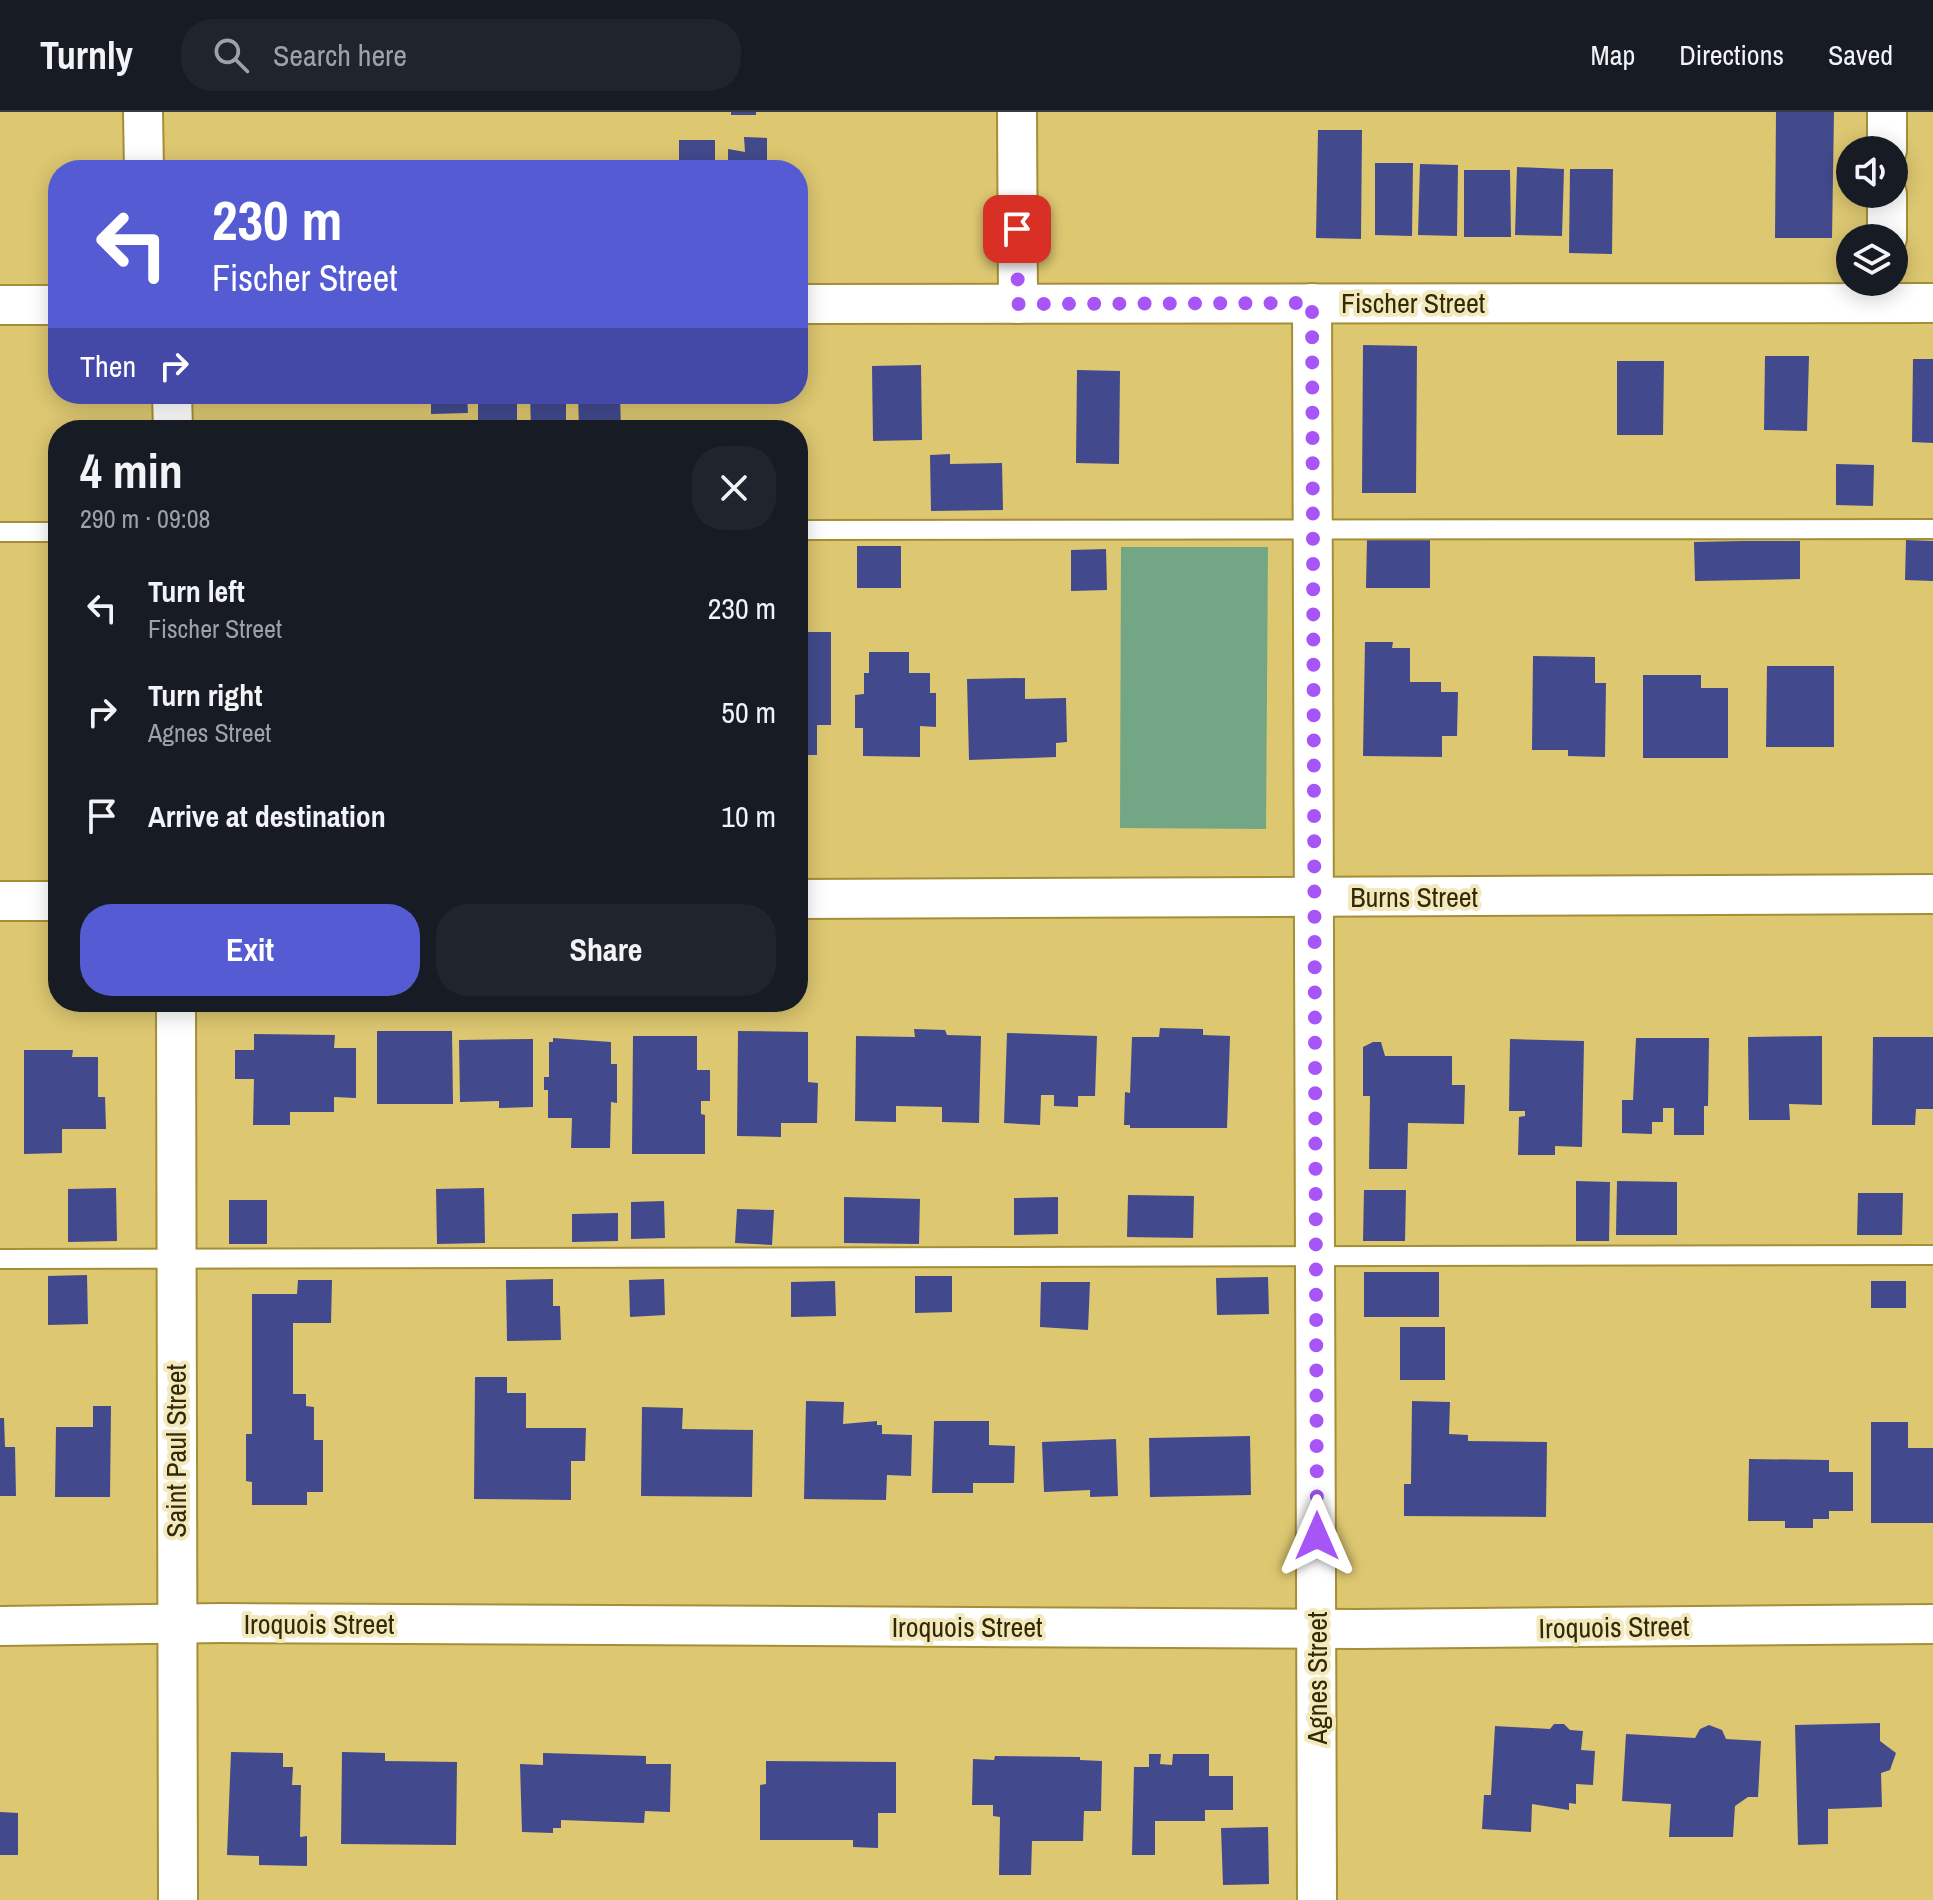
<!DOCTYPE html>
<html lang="en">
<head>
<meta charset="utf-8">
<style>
	:root { --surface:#171b24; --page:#20242c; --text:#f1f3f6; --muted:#9ea1a6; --line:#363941; --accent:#555cd3 }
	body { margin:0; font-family:"Archivo Narrow",sans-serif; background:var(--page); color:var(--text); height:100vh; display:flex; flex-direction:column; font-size:30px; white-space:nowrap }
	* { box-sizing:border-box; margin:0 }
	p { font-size:26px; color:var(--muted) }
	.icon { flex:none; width:44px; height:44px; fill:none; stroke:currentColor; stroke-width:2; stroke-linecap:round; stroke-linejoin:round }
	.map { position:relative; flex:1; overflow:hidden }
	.side { position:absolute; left:48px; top:308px; width:760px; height:592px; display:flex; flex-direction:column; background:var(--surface); border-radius:32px; box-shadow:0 4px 20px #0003 }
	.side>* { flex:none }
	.top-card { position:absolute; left:48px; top:48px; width:760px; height:244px; border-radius:32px; box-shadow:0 4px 20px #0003; background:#555cd3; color:#fff; overflow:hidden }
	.fabs { position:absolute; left:1836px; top:24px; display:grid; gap:16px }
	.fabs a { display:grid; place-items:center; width:72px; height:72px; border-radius:50%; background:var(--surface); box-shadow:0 4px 20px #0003; font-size:40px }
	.pin { position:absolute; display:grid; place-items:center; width:68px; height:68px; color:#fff; margin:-34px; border-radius:16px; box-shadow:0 4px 12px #0006 }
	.me { position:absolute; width:88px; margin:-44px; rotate:0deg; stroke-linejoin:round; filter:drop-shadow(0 0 6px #0008) }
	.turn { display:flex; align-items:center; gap:28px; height:168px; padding:0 32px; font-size:36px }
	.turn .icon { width:104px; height:104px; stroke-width:2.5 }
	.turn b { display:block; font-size:56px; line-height:68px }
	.then { display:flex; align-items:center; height:76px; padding:0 32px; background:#0003; gap:16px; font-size:30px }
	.round { display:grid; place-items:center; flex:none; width:84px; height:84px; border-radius:32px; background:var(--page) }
	.summary { display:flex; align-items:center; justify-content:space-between; height:136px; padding:0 32px }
	h1 { font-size:48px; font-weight:800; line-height:60px }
	.button { display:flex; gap:16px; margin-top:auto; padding:16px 32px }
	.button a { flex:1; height:92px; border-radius:32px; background:var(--accent); color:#fff; font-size:32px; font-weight:800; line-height:92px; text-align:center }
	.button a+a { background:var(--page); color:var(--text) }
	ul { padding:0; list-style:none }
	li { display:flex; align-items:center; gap:24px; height:104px; padding:0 32px }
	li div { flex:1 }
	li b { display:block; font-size:30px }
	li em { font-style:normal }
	header { display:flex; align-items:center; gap:48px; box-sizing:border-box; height:112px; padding:0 40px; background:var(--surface); border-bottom:2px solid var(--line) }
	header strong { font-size:38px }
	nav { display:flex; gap:44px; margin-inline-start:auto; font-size:28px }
	.search { width:560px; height:72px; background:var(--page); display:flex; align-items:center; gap:20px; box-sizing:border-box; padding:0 28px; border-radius:32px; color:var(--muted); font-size:30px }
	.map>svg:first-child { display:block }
	.green { fill:#73a685 }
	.building { fill:#424a8d }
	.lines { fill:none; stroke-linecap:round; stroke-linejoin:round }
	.service-casing { stroke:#a48f37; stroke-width:22 }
	.minor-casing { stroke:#a48f37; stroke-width:42 }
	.service { stroke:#fff; stroke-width:18 }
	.minor { stroke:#fff; stroke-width:38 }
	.route { stroke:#a855f7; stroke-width:14; stroke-dasharray:0 25.2 }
	.labels { text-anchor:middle; stroke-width:8; stroke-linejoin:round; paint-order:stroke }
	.street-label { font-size:28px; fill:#332a04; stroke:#f3e9bf }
</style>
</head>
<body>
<header>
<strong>Turnly</strong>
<div class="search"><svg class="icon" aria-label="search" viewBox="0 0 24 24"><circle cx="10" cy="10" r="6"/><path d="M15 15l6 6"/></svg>Search here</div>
<nav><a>Map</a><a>Directions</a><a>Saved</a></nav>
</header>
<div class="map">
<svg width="1933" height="1788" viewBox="0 0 1933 1788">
	<rect width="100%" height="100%" fill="#ddc771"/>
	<polygon class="green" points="1121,435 1268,435 1266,717 1120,716"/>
	<g class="building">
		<rect x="731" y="0" width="25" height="3"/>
		<polygon points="1776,0 1834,0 1832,126 1775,126"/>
		<polygon points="1318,18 1362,18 1361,127 1316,126"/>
		<polygon points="744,25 767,26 767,53 758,53 758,58 679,58 679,28 715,28 715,53 728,53 728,37 745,40"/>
		<polygon points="1375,51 1413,51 1412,124 1375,123"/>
		<polygon points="1420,52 1458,53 1457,124 1418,123"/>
		<polygon points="1517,55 1564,57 1562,124 1515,123"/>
		<polygon points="1570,57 1613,57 1612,142 1569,141"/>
		<polygon points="1464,58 1510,58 1511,125 1464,125"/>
		<polygon points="1363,233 1417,234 1416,381 1362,381"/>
		<polygon points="1765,244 1809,244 1807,319 1764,318"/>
		<polygon points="1913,247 1933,247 1933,331 1912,330"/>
		<polygon points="1617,249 1664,249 1663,323 1617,323"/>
		<polygon points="921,253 922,328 873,329 872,254"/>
		<polygon points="1077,258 1120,259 1119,352 1076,351"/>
		<polygon points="431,282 467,282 468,301 431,302"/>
		<rect x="478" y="282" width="39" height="36"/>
		<polygon points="530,282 566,282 566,318 531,318"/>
		<polygon points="578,282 620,282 621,318 579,318"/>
		<polygon points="950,342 950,352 1002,351 1003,398 931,399 930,343"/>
		<polygon points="1836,352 1874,353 1873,394 1836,393"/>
		<polygon points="1367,427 1430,428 1430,476 1366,476"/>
		<polygon points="1906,428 1933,429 1933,469 1905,468"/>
		<polygon points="1742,429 1800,429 1800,467 1695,469 1694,430"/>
		<polygon points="798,430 803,430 802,475 798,475"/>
		<rect x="857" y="434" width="44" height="42"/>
		<polygon points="1106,437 1107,478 1071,479 1071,438"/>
		<polygon points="798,520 831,520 831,613 817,613 817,643 798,643"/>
		<polygon points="1365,530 1393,530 1392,536 1410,536 1410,570 1441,570 1441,580 1458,580 1457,624 1442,624 1442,645 1363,644"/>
		<polygon points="869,540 909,540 909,561 930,561 930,581 936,581 936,615 920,614 920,645 863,644 863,616 855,616 855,583 864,582 864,561 869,561"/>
		<polygon points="1533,544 1595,545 1595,571 1606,571 1605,645 1568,644 1568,638 1532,638"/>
		<polygon points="1767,554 1834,554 1834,635 1766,635"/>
		<polygon points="1643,563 1701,563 1701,576 1728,576 1728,646 1643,646"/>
		<polygon points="1025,566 1025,587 1066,586 1067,630 1056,631 1056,645 969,648 967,567"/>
		<polygon points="1160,916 1203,917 1203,923 1230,924 1227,1016 1130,1016 1130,1013 1124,1013 1125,980 1130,981 1132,925 1159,925"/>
		<polygon points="914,917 945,918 947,923 981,924 979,1011 942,1010 942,995 896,994 896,1010 855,1009 856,924 915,925"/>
		<polygon points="377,919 452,919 453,992 377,992"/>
		<polygon points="738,919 808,920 808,970 818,971 817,1011 781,1011 781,1025 737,1024"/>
		<polygon points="1007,921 1097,924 1095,984 1078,984 1078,995 1054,994 1054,983 1041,983 1040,1013 1004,1011"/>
		<polygon points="254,922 335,923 334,936 356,936 356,986 334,985 334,1000 290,1000 290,1013 253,1013 254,967 235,967 235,938 254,938"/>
		<polygon points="633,924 697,924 697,958 710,958 710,989 701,989 701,1002 705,1003 705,1042 632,1042"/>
		<polygon points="1822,924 1822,993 1789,992 1790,1008 1749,1008 1748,925"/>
		<polygon points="1873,925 1933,925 1933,997 1916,997 1915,1013 1872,1013"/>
		<polygon points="553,926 611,930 611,952 617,952 617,991 611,990 610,1036 571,1036 572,1006 548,1006 548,978 544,978 544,965 549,965 549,930 553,930"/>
		<polygon points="1636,926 1709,926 1708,994 1704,994 1704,1023 1674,1023 1674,996 1663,996 1663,1010 1652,1010 1652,1022 1622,1021 1622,988 1633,988"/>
		<polygon points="533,927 533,995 499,996 499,989 460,990 459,928"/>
		<polygon points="1510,927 1584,929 1582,1035 1555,1034 1555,1043 1518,1043 1519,1005 1525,1004 1525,999 1509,999"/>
		<polygon points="1373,930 1381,930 1385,944 1452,944 1452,973 1465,973 1464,1012 1408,1011 1407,1057 1369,1057 1370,984 1363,984 1363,935"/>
		<polygon points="24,938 73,938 72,945 98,945 98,985 105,985 106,1017 62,1017 62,1041 24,1042"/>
		<polygon points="1576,1069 1610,1070 1609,1129 1576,1129"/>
		<polygon points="1617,1069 1677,1070 1677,1123 1616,1123"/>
		<polygon points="116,1076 117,1129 68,1130 68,1077"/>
		<polygon points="484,1076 485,1131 437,1132 436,1077"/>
		<polygon points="1364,1078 1406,1078 1405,1129 1363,1129"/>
		<polygon points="1858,1081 1903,1081 1902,1123 1857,1123"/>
		<polygon points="1128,1083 1194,1084 1193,1126 1127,1125"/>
		<polygon points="844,1085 920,1087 919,1132 844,1131"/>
		<polygon points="1058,1085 1058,1122 1014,1123 1014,1086"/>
		<rect x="229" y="1088" width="38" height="44"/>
		<polygon points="664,1089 665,1126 631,1127 631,1090"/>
		<polygon points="737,1097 774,1098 772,1133 735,1131"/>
		<polygon points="618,1101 618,1129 572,1130 572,1102"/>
		<rect x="1364" y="1160" width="75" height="45"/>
		<polygon points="87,1163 88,1212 48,1213 48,1164"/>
		<polygon points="915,1164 952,1164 952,1200 915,1201"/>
		<polygon points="1268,1165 1269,1202 1217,1203 1216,1166"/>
		<polygon points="553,1167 553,1194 560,1194 561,1228 507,1229 506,1168"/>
		<polygon points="664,1167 665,1203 630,1205 629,1168"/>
		<polygon points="298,1168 332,1168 331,1211 293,1211 293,1282 306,1282 306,1294 314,1295 314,1328 323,1328 323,1380 307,1380 307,1393 252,1393 252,1370 246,1369 246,1322 252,1322 252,1182 297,1182"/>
		<polygon points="835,1169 836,1204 791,1205 791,1170"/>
		<rect x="1871" y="1169" width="35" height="27"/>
		<polygon points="1041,1170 1090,1170 1088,1218 1040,1215"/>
		<rect x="1400" y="1215" width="45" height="53"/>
		<polygon points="475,1265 507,1265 507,1281 526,1281 526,1316 586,1316 585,1349 571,1349 571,1388 474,1387"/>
		<polygon points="806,1289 844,1290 843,1312 877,1309 877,1313 882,1313 882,1322 912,1323 911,1364 887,1363 886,1388 804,1387"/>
		<polygon points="1412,1289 1450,1290 1449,1322 1468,1323 1468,1329 1547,1330 1546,1405 1404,1404 1404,1372 1411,1372"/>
		<polygon points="93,1294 111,1294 110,1385 55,1385 56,1315 93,1315"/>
		<polygon points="642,1295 683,1296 682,1317 753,1318 752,1385 641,1384"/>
		<polygon points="0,1306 4,1306 5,1335 15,1335 16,1384 0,1384"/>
		<polygon points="934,1309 989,1309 989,1333 1015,1334 1014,1371 973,1371 973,1381 932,1381"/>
		<polygon points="1871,1310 1908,1310 1908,1336 1933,1336 1933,1411 1871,1411"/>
		<polygon points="1250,1324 1251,1383 1150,1385 1149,1326"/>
		<polygon points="1116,1327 1118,1384 1090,1385 1090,1378 1044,1380 1042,1330"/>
		<polygon points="1749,1347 1829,1348 1829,1360 1853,1360 1853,1399 1829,1399 1829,1407 1813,1407 1813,1416 1785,1416 1785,1409 1748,1409"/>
		<polygon points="1880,1611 1880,1629 1896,1641 1890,1658 1881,1661 1882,1695 1828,1697 1828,1732 1798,1733 1795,1613"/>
		<polygon points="1554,1612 1564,1612 1570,1618 1583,1619 1581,1638 1595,1639 1593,1673 1576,1672 1576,1692 1569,1691 1569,1698 1532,1692 1531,1720 1482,1717 1484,1683 1491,1683 1495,1614 1550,1617"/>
		<polygon points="1709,1613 1722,1618 1726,1627 1761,1629 1758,1685 1748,1685 1735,1694 1733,1725 1669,1725 1671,1692 1622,1689 1626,1622 1695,1626 1700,1617"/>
		<polygon points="231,1640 283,1641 283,1655 293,1655 292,1673 301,1673 300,1725 307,1724 307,1754 259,1753 259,1744 227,1743"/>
		<polygon points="342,1640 385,1641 385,1649 457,1650 456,1733 341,1732"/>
		<polygon points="543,1641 646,1644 646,1652 671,1652 670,1700 645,1699 644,1711 561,1708 561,1716 553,1716 553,1721 522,1720 520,1652 543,1653"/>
		<polygon points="1149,1642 1161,1642 1160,1652 1172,1653 1173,1642 1209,1642 1209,1664 1233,1664 1233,1698 1205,1698 1205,1709 1155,1709 1155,1743 1132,1743 1134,1655 1149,1655"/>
		<polygon points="995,1644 1080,1645 1080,1648 1102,1649 1101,1699 1084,1699 1083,1729 1032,1729 1031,1763 999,1763 1000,1705 993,1704 993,1693 972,1693 973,1647 994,1648"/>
		<polygon points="766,1649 896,1650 896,1701 878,1701 878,1736 853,1735 853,1728 760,1728 760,1673 766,1672"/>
		<polygon points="0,1700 18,1701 18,1743 0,1743"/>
		<polygon points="1268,1715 1269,1772 1223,1773 1221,1716"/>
	</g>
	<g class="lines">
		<defs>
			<g id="service">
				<polyline points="798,418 1933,417"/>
				<polyline points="0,420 58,420"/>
				<polyline points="0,1147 1933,1143"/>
			</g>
			<g id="minor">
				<polyline points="143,0 144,58"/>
				<polyline points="1017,0 1018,192"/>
				<polyline points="1887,38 1887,0"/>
				<polyline points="1887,126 1887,82"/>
				<polyline points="1312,191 1317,1788"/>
				<polyline points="798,192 1933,191"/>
				<polyline points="0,193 58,193"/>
				<polyline points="172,282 173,318"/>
				<polyline points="798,787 1933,782"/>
				<polyline points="0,789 58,789"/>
				<polyline points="176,890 178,1788"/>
				<polyline points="0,1514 222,1511 1357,1517 1933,1512"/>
			</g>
		</defs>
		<use href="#service" class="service-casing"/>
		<use href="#minor" class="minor-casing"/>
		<use href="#service" class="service"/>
		<use href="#minor" class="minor"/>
	</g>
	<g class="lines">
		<polyline class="route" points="1017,117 1018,192 1312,191 1317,1424"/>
	</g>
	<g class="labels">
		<g class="street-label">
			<text x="1413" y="201">Fischer Street</text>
			<text x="1414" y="795">Burns Street</text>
			<text transform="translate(176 1339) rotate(-90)" y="10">Saint Paul Street</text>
			<text x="319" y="1522">Iroquois Street</text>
			<text x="967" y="1525">Iroquois Street</text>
			<text transform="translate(1614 1515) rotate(-1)" y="10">Iroquois Street</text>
			<text transform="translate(1317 1566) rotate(-90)" y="10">Agnes Street</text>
		</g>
	</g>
</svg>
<div class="fabs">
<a><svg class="icon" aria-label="sound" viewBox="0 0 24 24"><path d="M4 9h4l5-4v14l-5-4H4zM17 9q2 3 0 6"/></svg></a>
<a><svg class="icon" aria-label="layers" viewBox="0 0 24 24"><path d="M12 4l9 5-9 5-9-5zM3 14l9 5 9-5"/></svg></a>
</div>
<div class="pin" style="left:1017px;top:117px;background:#d93025"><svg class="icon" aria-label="arrive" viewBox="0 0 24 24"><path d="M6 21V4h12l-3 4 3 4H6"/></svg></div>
<svg class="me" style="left:1317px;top:1424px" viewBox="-20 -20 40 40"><path d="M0-17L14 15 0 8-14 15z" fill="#a855f7" stroke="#fff" stroke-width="4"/></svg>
<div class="top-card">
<div class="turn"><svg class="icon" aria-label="left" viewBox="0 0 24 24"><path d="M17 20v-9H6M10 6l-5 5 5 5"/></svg><div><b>230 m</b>Fischer Street</div></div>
<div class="then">Then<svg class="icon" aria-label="right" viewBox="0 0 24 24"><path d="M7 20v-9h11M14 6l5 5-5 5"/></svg></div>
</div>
<section class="side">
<div class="summary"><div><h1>4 min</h1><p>290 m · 09:08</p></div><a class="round"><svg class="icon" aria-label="close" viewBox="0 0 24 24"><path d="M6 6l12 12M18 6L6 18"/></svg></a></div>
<ul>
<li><svg class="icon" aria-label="left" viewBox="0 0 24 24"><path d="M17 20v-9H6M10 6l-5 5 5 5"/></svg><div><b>Turn left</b><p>Fischer Street</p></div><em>230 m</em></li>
<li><svg class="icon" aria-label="right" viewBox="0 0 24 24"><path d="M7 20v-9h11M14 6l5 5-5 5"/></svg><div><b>Turn right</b><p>Agnes Street</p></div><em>50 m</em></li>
<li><svg class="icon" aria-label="arrive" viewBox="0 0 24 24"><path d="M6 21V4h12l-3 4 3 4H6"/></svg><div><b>Arrive at destination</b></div><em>10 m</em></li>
</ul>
<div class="button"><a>Exit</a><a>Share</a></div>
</section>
</div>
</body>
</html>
